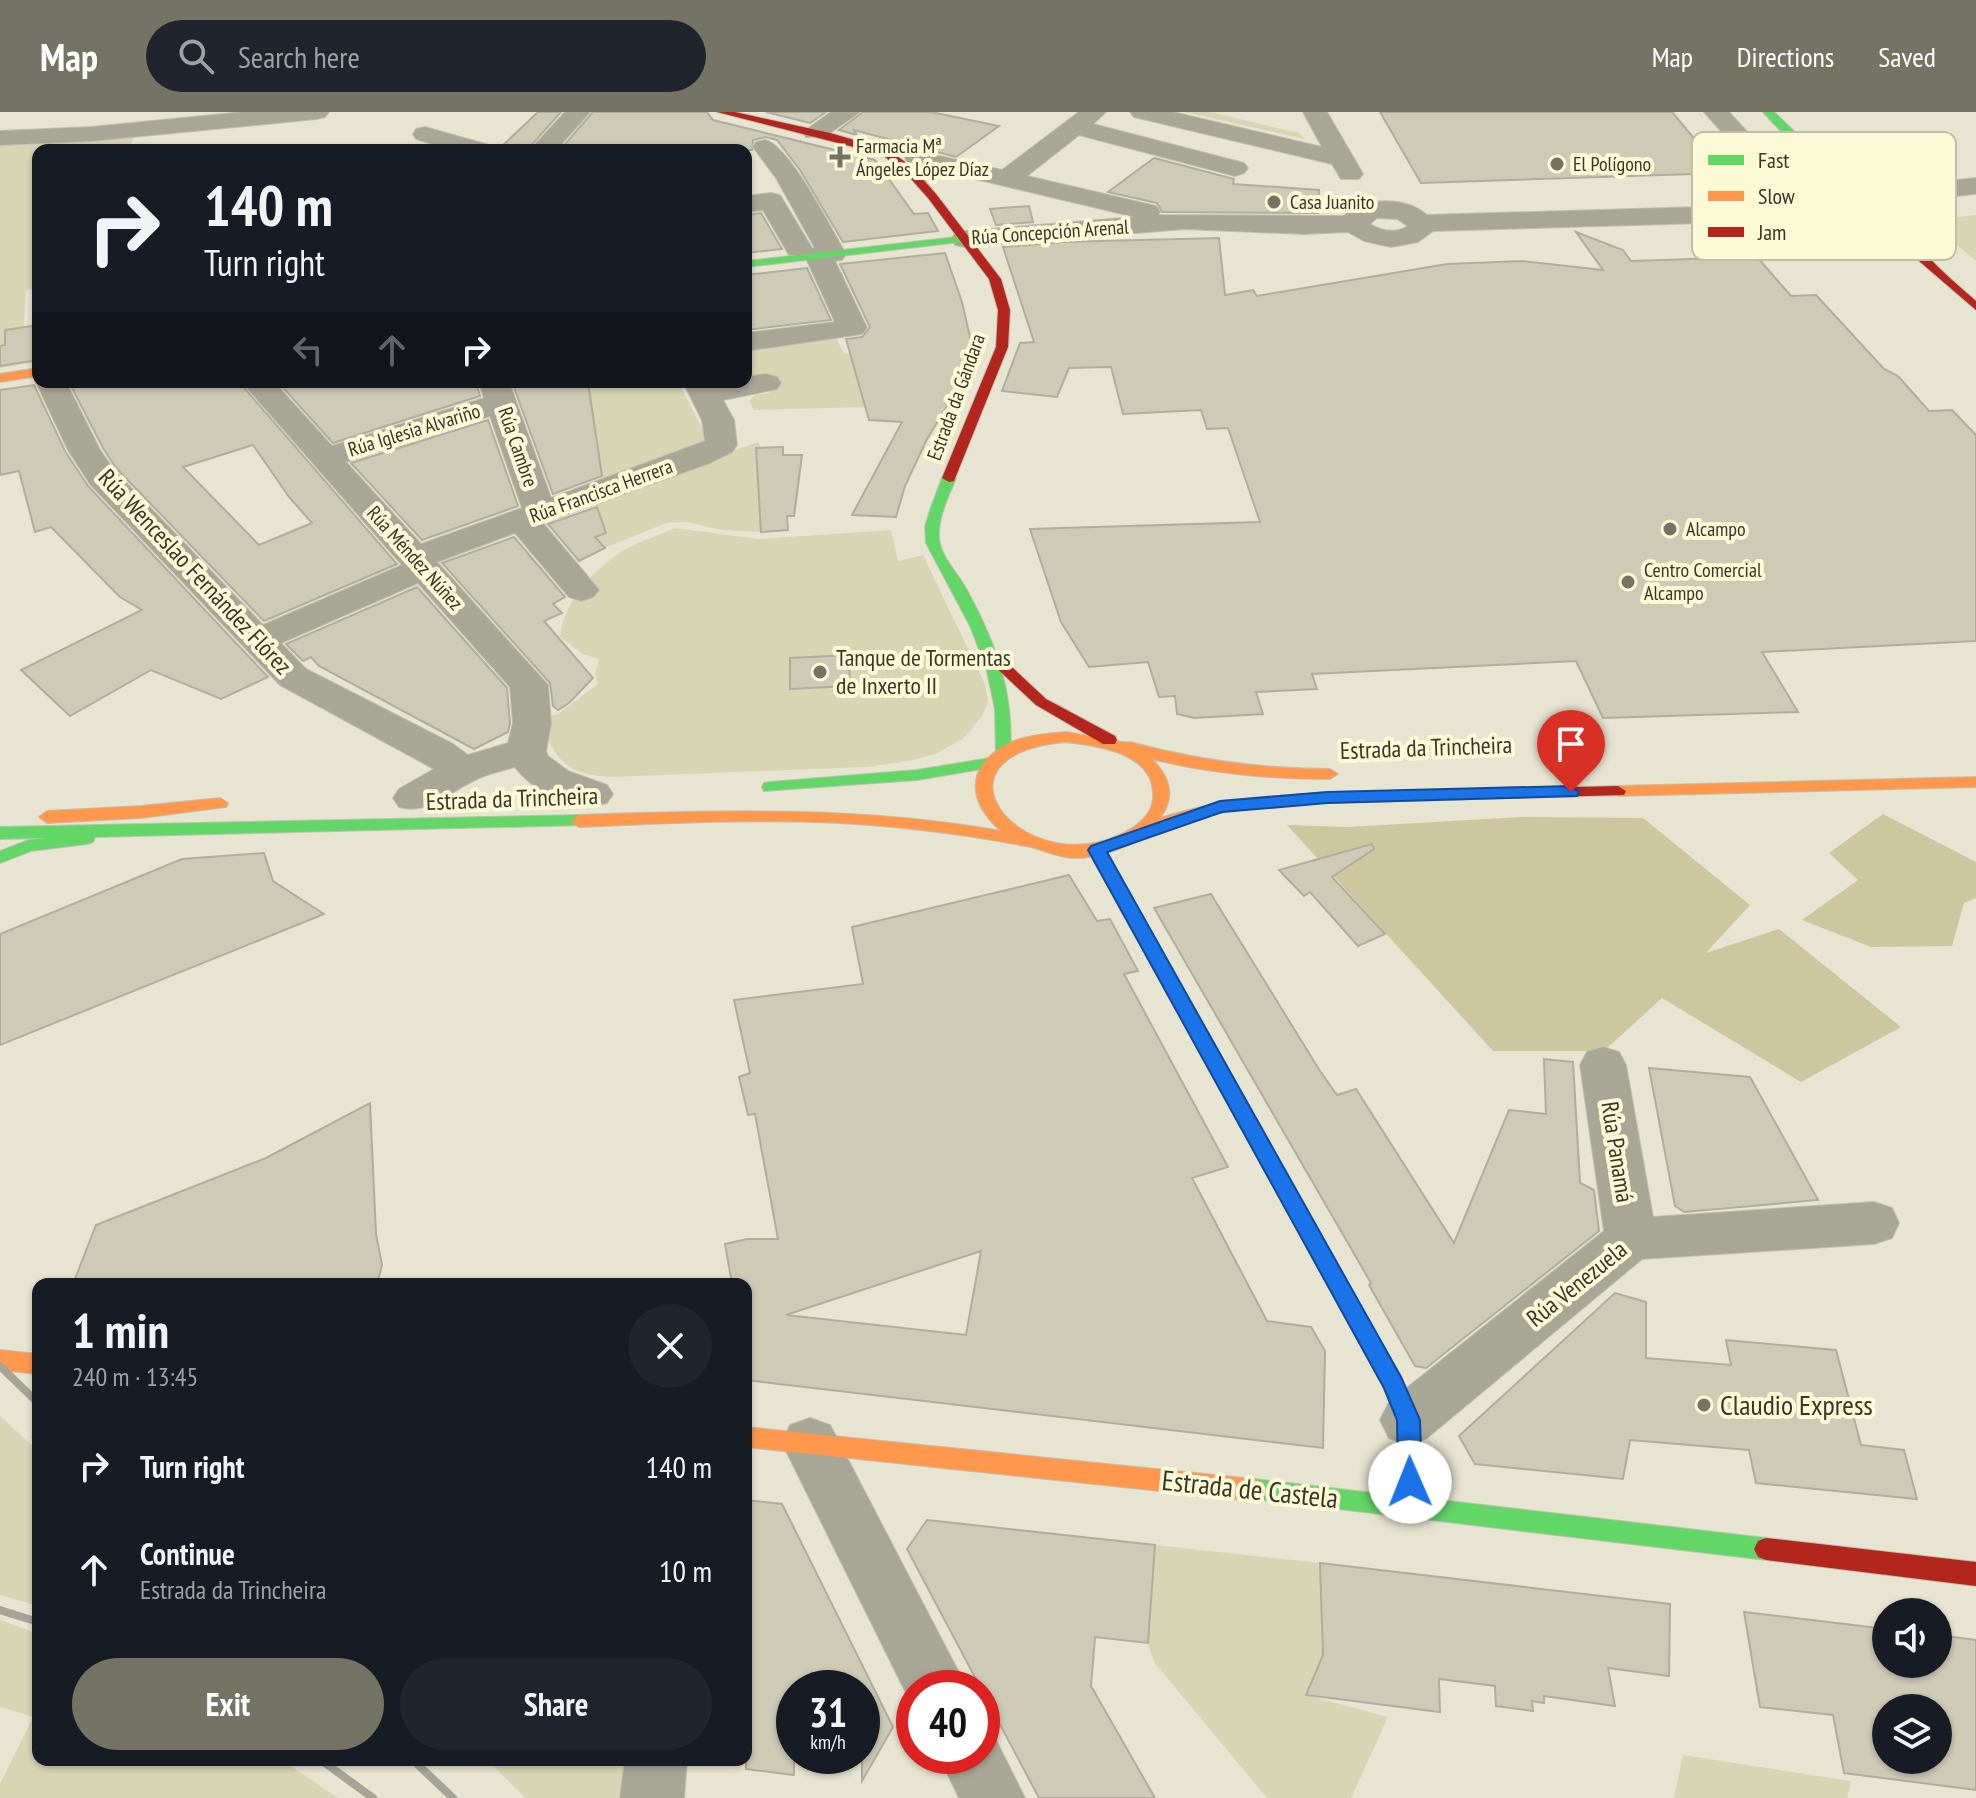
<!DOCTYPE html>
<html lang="en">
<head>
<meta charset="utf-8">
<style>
	:root { --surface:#171b24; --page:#20242c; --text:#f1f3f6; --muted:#9ea1a6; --accent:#757364 }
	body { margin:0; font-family:"PT Sans Narrow",sans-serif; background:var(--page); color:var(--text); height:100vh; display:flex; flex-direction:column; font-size:30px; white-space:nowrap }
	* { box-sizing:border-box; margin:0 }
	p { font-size:26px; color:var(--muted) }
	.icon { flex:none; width:44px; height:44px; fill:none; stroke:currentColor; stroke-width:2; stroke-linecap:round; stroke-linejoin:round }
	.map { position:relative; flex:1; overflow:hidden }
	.side { position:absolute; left:32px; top:1166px; width:720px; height:488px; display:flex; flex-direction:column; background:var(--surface); border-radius:16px; box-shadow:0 2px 6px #0004 }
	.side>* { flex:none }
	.top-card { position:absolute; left:32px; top:32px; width:720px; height:244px; border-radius:16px; box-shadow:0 2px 6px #0004; background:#171b24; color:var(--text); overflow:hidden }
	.tools { position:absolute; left:1872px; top:1486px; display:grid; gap:16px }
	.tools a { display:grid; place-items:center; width:80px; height:80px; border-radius:50%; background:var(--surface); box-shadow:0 2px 6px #0004; font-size:40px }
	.speed { position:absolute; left:776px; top:1558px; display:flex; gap:16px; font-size:40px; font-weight:700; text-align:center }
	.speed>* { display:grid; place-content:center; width:104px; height:104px; border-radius:50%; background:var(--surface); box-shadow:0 2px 6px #0004; line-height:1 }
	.speed small { font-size:20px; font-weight:400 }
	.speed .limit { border:12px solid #d22; background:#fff; color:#111 }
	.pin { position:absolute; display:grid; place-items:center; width:68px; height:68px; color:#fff; margin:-82px -34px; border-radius:50% 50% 50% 0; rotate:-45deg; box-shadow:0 0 8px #0007 }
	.pin .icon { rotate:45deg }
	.me { position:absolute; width:88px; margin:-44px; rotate:359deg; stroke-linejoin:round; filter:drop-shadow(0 0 6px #0008) }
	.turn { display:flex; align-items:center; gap:28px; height:168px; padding:0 40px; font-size:36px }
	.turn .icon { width:104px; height:104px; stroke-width:2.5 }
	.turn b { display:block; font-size:56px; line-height:68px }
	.lanes { display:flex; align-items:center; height:76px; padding:0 40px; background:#0003; justify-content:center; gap:40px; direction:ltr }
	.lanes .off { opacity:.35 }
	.round { display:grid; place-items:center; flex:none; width:84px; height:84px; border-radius:42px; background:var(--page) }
	.overview { display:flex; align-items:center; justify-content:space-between; height:136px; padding:0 40px }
	h1 { font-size:48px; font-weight:700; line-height:60px }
	.button { display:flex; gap:16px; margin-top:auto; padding:16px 40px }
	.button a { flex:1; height:92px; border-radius:48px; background:var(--accent); color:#fff; font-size:32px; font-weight:700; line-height:92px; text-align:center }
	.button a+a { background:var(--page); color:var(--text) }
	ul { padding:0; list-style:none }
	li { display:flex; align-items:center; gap:24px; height:104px; padding:0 40px }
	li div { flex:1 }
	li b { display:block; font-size:30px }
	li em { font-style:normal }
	header { display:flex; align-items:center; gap:48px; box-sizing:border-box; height:112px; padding:0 40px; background:var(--accent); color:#fff }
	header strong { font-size:38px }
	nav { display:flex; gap:44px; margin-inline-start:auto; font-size:28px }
	.search { width:560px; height:72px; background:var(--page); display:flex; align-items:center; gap:20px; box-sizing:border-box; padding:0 28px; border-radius:44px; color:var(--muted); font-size:30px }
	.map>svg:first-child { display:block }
	.green { fill:#d8d5b5 }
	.forest { fill:#ccc79e }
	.building { fill:#cdcbb6; stroke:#afae9e; stroke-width:2; fill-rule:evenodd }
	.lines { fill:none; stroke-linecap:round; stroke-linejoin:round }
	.street-casing { stroke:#c2c0b1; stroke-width:2 }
	.fast-casing { stroke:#c2c0b1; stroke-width:2 }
	.slow-casing { stroke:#c2c0b1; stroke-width:2 }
	.jam-casing { stroke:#c2c0b1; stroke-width:2 }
	.street { fill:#a8a796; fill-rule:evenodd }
	.fast { fill:#63d668; fill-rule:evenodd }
	.slow { fill:#ff974d; fill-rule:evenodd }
	.jam { fill:#b3261e; fill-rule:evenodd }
	.rail { stroke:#a6a496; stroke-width:8 }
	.route { fill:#1a73e8; stroke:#114b97; stroke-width:2 }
	.poi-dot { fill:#757364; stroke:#fcf9d6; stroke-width:3 }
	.labels { text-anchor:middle; stroke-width:8; stroke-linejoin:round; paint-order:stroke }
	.far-poi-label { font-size:20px; fill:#383629; stroke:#fcf9d6; text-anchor:start }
	.far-street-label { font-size:20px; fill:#383629; stroke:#fcf9d6 }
	.street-label { font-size:24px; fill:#383629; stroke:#fcf9d6 }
	.poi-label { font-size:24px; fill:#383629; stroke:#fcf9d6; text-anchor:start }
	.near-poi-label { font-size:28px; fill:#383629; stroke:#fcf9d6; text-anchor:start }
	.near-street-label { font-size:28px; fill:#383629; stroke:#fcf9d6 }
	.key { fill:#fcf9d6; stroke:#c1bea2; stroke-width:2 }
	.key-label { font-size:22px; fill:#383629 }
</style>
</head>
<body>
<header>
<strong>Map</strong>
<div class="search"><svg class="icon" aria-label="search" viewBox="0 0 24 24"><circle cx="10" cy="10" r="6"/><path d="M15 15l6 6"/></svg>Search here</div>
<nav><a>Map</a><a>Directions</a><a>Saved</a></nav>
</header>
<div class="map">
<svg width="1976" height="1686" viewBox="0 0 1976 1686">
	<rect width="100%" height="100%" fill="#e7e5d1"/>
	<g class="green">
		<polygon points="1184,0 1210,0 1299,21 1305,27"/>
		<polygon points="134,25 128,38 38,38 38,177 26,178 24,215 5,218 5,240 38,235 38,250 0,256 0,33"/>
		<polygon points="1976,103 1976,149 1951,128 1944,117 1949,106"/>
		<polygon points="833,221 844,241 850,242 866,295 754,298 749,289 755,283 769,281 765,268 746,270 746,237"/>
		<polygon points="588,270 678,270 707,326 699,335 603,370"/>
		<polygon points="759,330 762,346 761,420 721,418 687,410 666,411 605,436 595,425 608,420 602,414 587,414 602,409 598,396 590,387"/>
		<path d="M675,416L758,427L891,418L898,449L923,443L985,572L988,590L982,604L963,627L935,642L909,649L866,655L611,665C566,663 554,648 541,607L558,602L598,572L595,562L599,547L583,542L560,525C563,489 597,453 628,436C642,428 660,423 675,416Z"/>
		<polygon points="0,1304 38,1339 38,1494 0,1483"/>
		<polygon points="1155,1433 1320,1451 1323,1543 1306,1583 1388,1605 1351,1686 1267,1686 1154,1550 1148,1531"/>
		<polygon points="0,1508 38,1522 38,1648 282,1648 338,1686 0,1686 0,1672 33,1605 0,1595"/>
		<polygon points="1683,1643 1851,1669 1847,1686 1674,1686"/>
		<polygon points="487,1648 648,1648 643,1686 526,1686"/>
	</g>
	<g class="forest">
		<polygon points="1883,702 1976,750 1976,786 1964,791 1952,834 1871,835 1802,808 1858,768 1829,741"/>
		<polygon points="1521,705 1643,706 1750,793 1706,841 1779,817 1901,915 1801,970 1662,886 1604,939 1493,939 1287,713 1348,715"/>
	</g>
	<g class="building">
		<polygon points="538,0 561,0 527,38 498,38"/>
		<polygon points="593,0 707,0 713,8 875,48 914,102 928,101 938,119 843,130 800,58 777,28 766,25 753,28 752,38 560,38"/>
		<polygon points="766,0 826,0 810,11"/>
		<polygon points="863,0 931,0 999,14 956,45 854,18 857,23 839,18"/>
		<polygon points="1380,0 1672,0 1723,61 1421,71"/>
		<polygon points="1154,46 1234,67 1233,72 1319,78 1318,101 1162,100 1157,91 1108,80"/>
		<polygon points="1029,94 1033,110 996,113 990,97"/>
		<polygon points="761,101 782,137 746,141 746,103"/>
		<polygon points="1576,120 1623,138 1631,149 1757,145 1791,184 1816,183 1884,257 1898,264 1929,299 1952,298 1976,323 1976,529 1762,540 1798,600 1603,606 1576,549 1312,562 1317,577 1256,580 1263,602 1194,606 1177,602 1175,584 1159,585 1148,550 1089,555 1061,510 1030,417 1260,410 1228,316 1207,317 1201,298 1123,302 1111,255 1069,256 1057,285 1002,279 1020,231 1034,230 1003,135 1063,130 1219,126 1225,183 1253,178 1257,184 1447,152 1522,149 1603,158"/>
		<polygon points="945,141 962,190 972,234 982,233 981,238 966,275 959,274 926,329 905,374 896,405 852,403 902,310 869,308 846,227 862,225 870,215 840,152"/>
		<polygon points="807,156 831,208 746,218 746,163"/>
		<polygon points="38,213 38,248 0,254 0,234 5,233 5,218"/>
		<path d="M93,270H239L397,452L264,509L116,356L103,336L71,274ZM253,333L289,385L312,411L259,433L183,355Z"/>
		<polygon points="278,270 476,270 480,284 333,331"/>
		<polygon points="512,270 588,270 602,364 553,382"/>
		<polygon points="34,273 65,339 88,374 268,565 221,587 151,558 70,604 21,558 142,498 120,485 51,415 35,420 19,359 0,363 0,278"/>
		<polygon points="488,308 518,394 422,428 351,351"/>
		<polygon points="783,335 783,343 802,343 794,404 787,404 788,418 761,420 756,336"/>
		<polygon points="597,395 606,421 595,425 605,436 579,449 548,412"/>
		<polygon points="514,425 565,485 553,492 562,501 544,509 593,566 569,591 558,598 553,594 550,571 442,451"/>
		<polygon points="417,475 507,576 510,611 508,620 474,637 319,554 311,545 303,549 286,532"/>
		<polygon points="849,543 850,574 790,577 790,546"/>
		<polygon points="1372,732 1374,737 1332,765 1385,822 1358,834 1310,780 1304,784 1279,758"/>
		<polygon points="264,741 273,769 324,802 0,933 0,822 182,747"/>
		<path d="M1069,763L1097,809L1110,807L1138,859L1124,862L1228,1055L1192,1066L1267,1209L1311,1215L1325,1239L1323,1336L746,1268V1172H732L725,1132L747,1127H778L755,1002L748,1003L739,965L750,961L734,888L863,872L852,815ZM981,1139L966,1223L786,1203Z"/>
		<polygon points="1211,782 1320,959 1337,983 1356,977 1454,1131 1509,998 1546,1002 1544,947 1573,950 1580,1071 1594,1078 1599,1119 1426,1256 1415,1254 1369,1173 1371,1171 1154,796"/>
		<polygon points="1649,956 1750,965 1818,1088 1684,1100 1675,1094"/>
		<polygon points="370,991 376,1122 382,1153 377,1172 73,1172 96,1113 266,1046"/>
		<polygon points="1615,1181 1646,1190 1646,1246 1731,1253 1726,1228 1836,1238 1861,1333 1904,1338 1917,1387 1756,1371 1749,1338 1630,1328 1623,1367 1475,1352 1459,1324"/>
		<polygon points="746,1388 782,1392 893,1615 862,1669 862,1576 794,1576 794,1663 746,1657"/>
		<polygon points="927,1408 1155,1433 1148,1531 1095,1525 1091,1574 1155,1686 1039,1686 907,1437"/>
		<polygon points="1320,1451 1670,1492 1669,1564 1608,1556 1615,1594 1544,1584 1544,1591 1532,1589 1533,1599 1496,1594 1495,1574 1439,1567 1440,1600 1306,1583 1323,1543"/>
		<path d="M1744,1500L1886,1517V1552H1938V1523L1976,1528V1678L1844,1661L1833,1603L1760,1595ZM1886,1596H1938V1648H1886Z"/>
	</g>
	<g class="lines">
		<defs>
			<g id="street">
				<polygon points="243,0 329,0 325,5 317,7 91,29 0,33 0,19 91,15"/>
				<polygon points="565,0 590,0 556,38 530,38"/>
				<polygon points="831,0 860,0 824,25 806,25 803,20"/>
				<path d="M1079,0H1106L1093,12L1244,51L1248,56L1244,61L1235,64L1079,23L1027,64L1156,94L1160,100L1158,103L1344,104C1364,85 1405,84 1427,103L1734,94L1760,78V63L1704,0H1729L1786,62V81L1768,96L1829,100L1833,106L1829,112L1820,114L1740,110L1433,119L1418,130L1391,135L1364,129L1348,120L1304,122L1185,117L965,135L955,133L952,127L955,121L965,119L1135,105L908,51L905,46L908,41L917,39L1002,58ZM1377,106L1397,107L1408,114C1395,122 1382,119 1370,112Z"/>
				<polygon points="1130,0 1173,0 1322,35 1303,0 1327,0 1363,62 1359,67 1341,67 1332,52 1134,5"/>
				<polygon points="425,15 489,33 492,38 453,38 416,27 413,22 416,17"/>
				<path d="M765,28C790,34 831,117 846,142L842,148L835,149L867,216L862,222L746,239V221L835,210L805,144L789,143L763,98L746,100V84L771,81L780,83L812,136H815L776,66L753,35L756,30Z"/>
				<polygon points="1976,66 1976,82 1876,92 1867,89 1863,84 1867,79 1876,76"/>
				<path d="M766,262L777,265L781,271L777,277L723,288L734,308L737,333L732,340L710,351L543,411L599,478L593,485L581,489L569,485L515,421L437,450L548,573L551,611L546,639L548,644L568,659L607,673L613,682L607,691C577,699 533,680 515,655C502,659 486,662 473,669C448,681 428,703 399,695L393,686L399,677L434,657L280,573L90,372L68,338L36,270L38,267V270H66L100,338L114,358L263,513L402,453L242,270H274L332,334L484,286L479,270H509L551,386L705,329L702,308L683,270H746V265ZM490,304L522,396L421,432L346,350ZM418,471L510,575L513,611L508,631L468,643L453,632L306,557L281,531Z"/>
				<polygon points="1603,935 1619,940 1626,953 1653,1105 1874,1090 1892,1096 1899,1111 1892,1126 1874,1132 1642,1147 1427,1326 1408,1333 1389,1326 1380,1308 1389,1290 1604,1119 1580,953 1587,940"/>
				<polygon points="810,1306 830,1313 967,1576 914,1576 914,1597 782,1331 790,1313"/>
				<polygon points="982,1617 993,1622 1025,1686 959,1686 939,1644 982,1644"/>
				<polygon points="625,1648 687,1648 684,1686 620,1686"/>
			</g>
			<g id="fast">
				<path d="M1763,0H1774L1830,54L1865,78V82C1843,83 1779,18 1763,0Z"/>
				<polygon points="965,124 969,125 969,129 746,155 746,149"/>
				<path d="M949,362L956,366C949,384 938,404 939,425C940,443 955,458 964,473C994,526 1015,581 1010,642L1008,646L1000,647L1002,650L1000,654L917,668L764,679L762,675L764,671L770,670L917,658L996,645L995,597L986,555L970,514L926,431L925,415L930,398L942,366Z"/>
				<polygon points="579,703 587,709 585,713 95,725 93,730 87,732 31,739 0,751 0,739 29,728 48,726 0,727 0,715"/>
				<polygon points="1097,732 1105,738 1401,1265 1419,1308 1422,1386 1766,1426 1774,1429 1778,1437 1774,1445 1766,1448 1246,1386 1242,1378 1246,1370 1254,1367 1399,1384 1397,1308 1384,1276 1089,738"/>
			</g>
			<g id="slow">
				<polygon points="38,256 38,264 0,270 0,262"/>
				<path d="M1066,620C1082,622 1119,632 1130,630C1197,648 1261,657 1330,657L1338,662L1330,667C1270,667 1211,662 1152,647C1170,665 1176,685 1160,706C1215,688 1268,684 1325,681L1333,686L1325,691C1283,694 1240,695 1199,706C1160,716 1112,748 1072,746C1056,745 1042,737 1026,734C989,727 950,721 912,717C802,704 690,710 579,715L571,709L579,703C721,698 861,694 1001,719C969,691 964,657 1005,633C1024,623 1046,622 1066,620ZM1066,630C1101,634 1156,642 1153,686C1152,705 1133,717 1117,724C1019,766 921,643 1066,630Z"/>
				<polygon points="1976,665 1976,675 1618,684 1610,679 1618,674"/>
				<polygon points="220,686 228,691 226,695 141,706 47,711 39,705 47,699 141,694"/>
				<polygon points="0,1238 38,1242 38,1262 0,1258"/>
				<polygon points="746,1315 1254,1367 1262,1370 1266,1378 1262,1386 1254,1389 746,1335"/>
			</g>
			<g id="jam">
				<polygon points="717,0 735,0 830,21 889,38 913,56 936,82 1001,167 1010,198 1008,235 954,369 949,370 942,366 996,235 998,198 989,167 928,86 905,60 881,42"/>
				<path d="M1840,73L1869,78L1902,97C1910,136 1947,163 1976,189V198L1919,149L1895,113C1864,124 1835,116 1806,102L1801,86L1812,79ZM1840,79L1862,82L1893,100L1892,106C1865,117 1840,110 1815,98L1811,89L1819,83Z"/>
				<polygon points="994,541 999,543 1046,587 1115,624 1117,628 1115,632 1103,632 1036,593 989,549 986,546"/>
				<polygon points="1618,674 1626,679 1624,683 1325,691 1317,686 1325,681"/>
				<polygon points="1766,1426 1976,1450 1976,1474 1766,1448 1758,1445 1754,1437 1758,1429"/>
			</g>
		</defs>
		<use href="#street" class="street-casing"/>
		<use href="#fast" class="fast-casing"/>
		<use href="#slow" class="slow-casing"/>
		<use href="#jam" class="jam-casing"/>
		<use href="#street" class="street"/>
		<use href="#fast" class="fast"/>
		<use href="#slow" class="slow"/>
		<use href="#jam" class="jam"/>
		<g class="rail">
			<polyline points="0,1254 38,1291"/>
			<polyline points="0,1498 38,1510"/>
			<polyline points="321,1648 373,1686"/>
			<polyline points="413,1648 453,1686"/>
		</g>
	</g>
	<polygon class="route" points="1571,674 1579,680 1577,684 1327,691 1222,700 1107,740 1401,1265 1420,1308 1422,1370 1418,1377 1410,1380 1402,1377 1398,1370 1397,1308 1384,1276 1088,738 1091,734 1220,689 1327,680"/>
	<g class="poi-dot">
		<path d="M836 33h8v8h8v8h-8v8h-8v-8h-8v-8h8z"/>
		<circle cx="1557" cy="52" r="8"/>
		<circle cx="1274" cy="90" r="8"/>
		<circle cx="1670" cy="417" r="8"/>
		<circle cx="1628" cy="470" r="8"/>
		<circle cx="820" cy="560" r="8"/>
		<circle cx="1704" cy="1293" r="8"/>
	</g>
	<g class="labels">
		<g class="far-poi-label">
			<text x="856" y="41">Farmacia Mª<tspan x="856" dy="23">Ángeles López Díaz</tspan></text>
			<text x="1573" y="59">El Polígono</text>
			<text x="1290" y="97">Casa Juanito</text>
			<text x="1686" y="424">Alcampo</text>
			<text x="1644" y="465">Centro Comercial<tspan x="1644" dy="23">Alcampo</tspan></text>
		</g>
		<g class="far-street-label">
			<text transform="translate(1050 120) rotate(-4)" y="7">Rúa Concepción Arenal</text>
			<text transform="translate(956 285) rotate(-70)" y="7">Estrada da Gándara</text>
			<text transform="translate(414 318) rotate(-17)" y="7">Rúa Iglesia Alvariño</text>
			<text transform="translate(518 335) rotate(71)" y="7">Rúa Cambre</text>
			<text transform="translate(601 379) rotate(-20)" y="7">Rúa Francisca Herrera</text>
			<text transform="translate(415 446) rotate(48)" y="7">Rúa Méndez Núñez</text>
		</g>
		<g class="street-label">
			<text transform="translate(195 460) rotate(47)" y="8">Rúa Wenceslao Fernández Flórez</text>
			<text transform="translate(1426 636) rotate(-2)" y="8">Estrada da Trincheira</text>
			<text transform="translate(512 687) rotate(-2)" y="8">Estrada da Trincheira</text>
			<text transform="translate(1617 1040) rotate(81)" y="8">Rúa Panamá</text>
			<text transform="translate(1577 1172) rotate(-39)" y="8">Rúa Venezuela</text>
		</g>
		<g class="poi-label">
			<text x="836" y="554">Tanque de Tormentas<tspan x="836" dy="28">de Inxerto II</tspan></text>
		</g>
		<g class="near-poi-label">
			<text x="1720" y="1303">Claudio Express</text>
		</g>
		<g class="near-street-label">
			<text transform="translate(1250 1377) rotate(6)" y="10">Estrada de Castela</text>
		</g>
	</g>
	<rect x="1692" y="20" width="264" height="128" rx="12" class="key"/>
	<rect x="1708" y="43" width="36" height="10" fill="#63d668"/>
	<rect x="1708" y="79" width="36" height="10" fill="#ff974d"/>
	<rect x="1708" y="115" width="36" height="10" fill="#b3261e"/>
	<g class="key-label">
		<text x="1758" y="56">Fast</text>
		<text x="1758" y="92">Slow</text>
		<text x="1758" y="128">Jam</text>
	</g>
</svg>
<div class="tools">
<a><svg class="icon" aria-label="sound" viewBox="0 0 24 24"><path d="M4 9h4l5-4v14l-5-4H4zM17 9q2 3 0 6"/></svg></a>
<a><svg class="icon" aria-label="layers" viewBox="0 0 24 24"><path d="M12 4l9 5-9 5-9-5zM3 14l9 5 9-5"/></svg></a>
</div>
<div class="speed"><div>31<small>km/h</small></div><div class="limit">40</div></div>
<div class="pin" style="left:1571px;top:680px;background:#d93025"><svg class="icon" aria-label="arrive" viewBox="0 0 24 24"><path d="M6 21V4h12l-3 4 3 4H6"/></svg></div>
<svg class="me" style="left:1410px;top:1370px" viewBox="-20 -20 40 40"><circle r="19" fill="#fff"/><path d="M0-13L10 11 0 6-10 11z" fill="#1a73e8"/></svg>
<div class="top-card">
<div class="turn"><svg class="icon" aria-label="right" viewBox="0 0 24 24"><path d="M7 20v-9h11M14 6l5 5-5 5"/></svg><div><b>140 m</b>Turn right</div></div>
<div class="lanes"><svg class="icon off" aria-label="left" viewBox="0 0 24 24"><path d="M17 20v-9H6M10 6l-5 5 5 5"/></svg><svg class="icon off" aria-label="ahead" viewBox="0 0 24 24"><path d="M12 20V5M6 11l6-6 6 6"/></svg><svg class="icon" aria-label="right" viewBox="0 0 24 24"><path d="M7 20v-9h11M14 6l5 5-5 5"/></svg></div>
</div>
<section class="side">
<div class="overview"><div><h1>1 min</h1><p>240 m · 13:45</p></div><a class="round"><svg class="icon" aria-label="close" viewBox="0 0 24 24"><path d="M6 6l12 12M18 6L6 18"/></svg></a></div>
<ul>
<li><svg class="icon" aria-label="right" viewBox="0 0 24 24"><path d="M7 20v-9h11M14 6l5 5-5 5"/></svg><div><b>Turn right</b></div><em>140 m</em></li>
<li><svg class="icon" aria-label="ahead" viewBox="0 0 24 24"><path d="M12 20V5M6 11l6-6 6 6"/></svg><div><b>Continue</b><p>Estrada da Trincheira</p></div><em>10 m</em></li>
</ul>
<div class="button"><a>Exit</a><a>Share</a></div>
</section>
</div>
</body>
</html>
